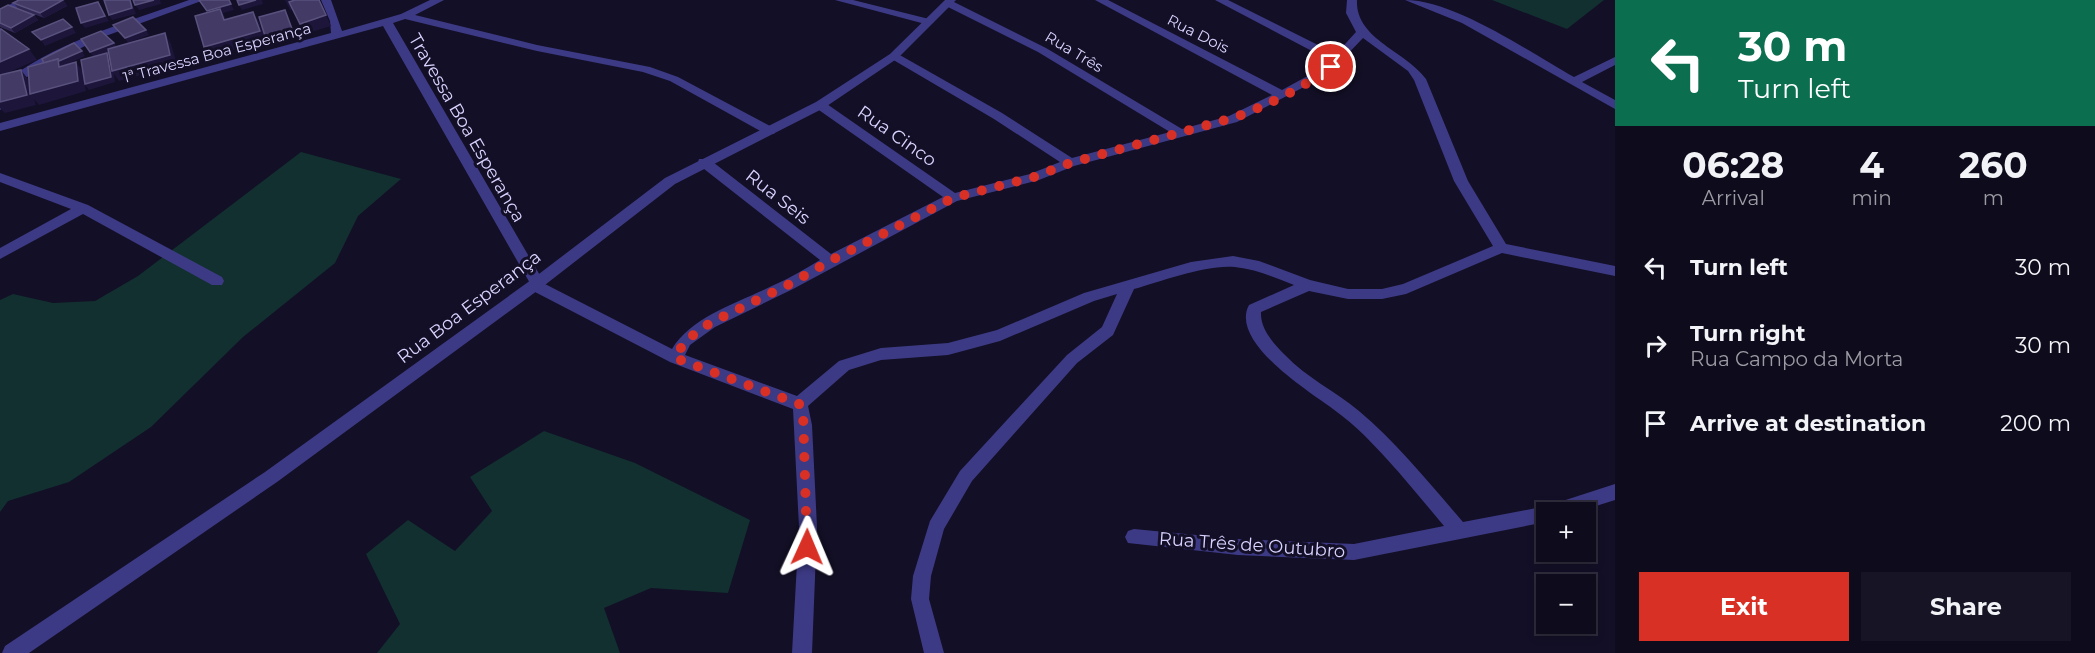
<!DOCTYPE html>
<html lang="en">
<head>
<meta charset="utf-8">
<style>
	:root { --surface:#0e0b1c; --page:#171425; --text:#f1f3f6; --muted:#9b9ba3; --line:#2e2b3b; --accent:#d93025 }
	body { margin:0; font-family:Montserrat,sans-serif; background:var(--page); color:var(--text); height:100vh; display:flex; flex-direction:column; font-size:22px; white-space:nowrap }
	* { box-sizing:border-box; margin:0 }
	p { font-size:20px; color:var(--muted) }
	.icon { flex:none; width:33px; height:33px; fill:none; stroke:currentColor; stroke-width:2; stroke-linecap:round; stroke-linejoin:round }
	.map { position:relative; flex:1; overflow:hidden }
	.sheet { display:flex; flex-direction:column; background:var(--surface); width:480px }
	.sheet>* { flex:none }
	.banner { background:#0b6e4f; color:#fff; overflow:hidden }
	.controls { position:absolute; left:1536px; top:502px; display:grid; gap:12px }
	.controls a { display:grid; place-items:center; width:60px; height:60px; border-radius:0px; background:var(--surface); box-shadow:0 3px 9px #0003,0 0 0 2px var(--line); font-size:30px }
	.pin { position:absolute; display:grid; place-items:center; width:51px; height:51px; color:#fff; margin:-26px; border:3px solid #fff; border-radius:50%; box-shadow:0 2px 6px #0007 }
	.me { position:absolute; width:66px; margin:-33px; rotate:1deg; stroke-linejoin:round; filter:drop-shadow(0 0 4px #0008) }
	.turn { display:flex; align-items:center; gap:21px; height:126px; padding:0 24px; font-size:27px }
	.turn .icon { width:78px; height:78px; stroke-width:2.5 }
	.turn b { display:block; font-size:42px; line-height:51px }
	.eta { display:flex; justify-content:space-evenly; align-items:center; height:102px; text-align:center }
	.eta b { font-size:36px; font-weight:700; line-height:42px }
	.button { display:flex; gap:12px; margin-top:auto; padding:12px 24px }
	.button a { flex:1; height:69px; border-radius:0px; background:var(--accent); color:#fff; font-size:24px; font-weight:700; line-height:69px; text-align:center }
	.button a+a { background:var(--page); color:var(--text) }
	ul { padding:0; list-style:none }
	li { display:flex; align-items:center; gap:18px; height:78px; padding:0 24px }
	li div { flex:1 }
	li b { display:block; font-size:22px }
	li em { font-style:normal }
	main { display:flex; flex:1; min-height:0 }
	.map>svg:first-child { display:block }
	.green { fill:#12302f }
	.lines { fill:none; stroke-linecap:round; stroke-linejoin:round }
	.minor { fill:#3d3a85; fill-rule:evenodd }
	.tertiary { fill:#3d3a85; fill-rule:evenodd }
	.wall { fill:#312854 }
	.shaded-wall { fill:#1d163a }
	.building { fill:#433a66; stroke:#5a527e; stroke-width:1.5 }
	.route { stroke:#d93025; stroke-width:10; stroke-dasharray:0 18 }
	.labels { text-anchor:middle; stroke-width:6; stroke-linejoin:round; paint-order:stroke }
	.far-street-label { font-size:15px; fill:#d9d4ff; stroke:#130f26 }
	.street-label { font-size:18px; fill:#d9d4ff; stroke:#130f26 }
</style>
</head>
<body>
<main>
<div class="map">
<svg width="1615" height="653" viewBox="0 0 1615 653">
	<rect width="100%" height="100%" fill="#130f26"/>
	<g class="green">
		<polygon points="1492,0 1604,0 1567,29"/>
		<polygon points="301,152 401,179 358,216 335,263 243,337 151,427 69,482 8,501 0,512 0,300 13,294 53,303 95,301 138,276"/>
		<polygon points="544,431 635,463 750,520 728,593 651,588 604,608 620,653 377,653 400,624 366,554 408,520 455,551 492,511 470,477"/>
	</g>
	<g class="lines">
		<g class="minor">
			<polygon points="18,0 31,0 0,17 0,10"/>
			<path d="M189,0H204L103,37L37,70L10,89L6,106L0,110V86C47,45 130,21 189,0Z"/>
			<path d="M321,0H331L342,31L401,14L430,0H444L415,15L537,45L650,67L678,77L774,128L776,131L774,134H766L670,81L643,72L537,51L405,19L393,23L545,284L672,349C692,316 740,302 774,285C790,278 805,269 820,260L699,165L698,162L699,159H709L831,254L943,197L816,108V102H824L955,193L1030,174L1060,162L994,119L890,58V54H898L1002,113L1072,158L1170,132L1038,52L944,5V1H952L1046,48L1182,129L1229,116L1272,95L1095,0H1108L1282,90L1313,73L1329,60L1215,0H1228L1336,54L1356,32L1346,13L1347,0H1357C1355,39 1406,51 1426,79L1468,181L1506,244L1615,266V276L1502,253L1406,294L1382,299H1348L1309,291L1261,312C1260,329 1274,344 1285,355C1307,378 1335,391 1359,411C1398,444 1430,484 1463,522L1547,506L1615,484V500L1574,513H1546V522L1354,560L1238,555L1128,543L1125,537L1128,531L1134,529L1238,539L1354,544L1444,526C1418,495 1393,464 1365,436C1355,426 1344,417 1333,409C1310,392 1229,342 1249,305L1294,285C1275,278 1256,269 1235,267C1207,264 1162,281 1134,289L1113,335L1077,363L972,481L944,529L931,576L929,599L944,653H924L911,599L913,576L930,521L960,471L1067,355L1102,327L1117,294L1094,301L1000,341L948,355L881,360L849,370L808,406L812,425L817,527L812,653H792L799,527L793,409L670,362L535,292L383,26L0,131V123L331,33L330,21ZM1363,38L1408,71L1414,80L1454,181L1493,246L1403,284L1382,289H1348L1310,280L1259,261L1233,256L1191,262L1084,293L997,330L948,343L881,348L839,361L797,396L685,355L690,345L715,327L793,289L957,201L1039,180L1074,166L1237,122L1321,78L1341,61Z"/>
			<polygon points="835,0 853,0 933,20 934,22 929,25"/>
			<path d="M1405,0C1455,0 1529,52 1574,77L1615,57V65L1582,82L1615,100V109L1462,23Z"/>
			<polygon points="0,173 88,205 222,277 224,281 222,285 212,285 83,214 0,259 0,248 71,209 0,182"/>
		</g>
		<polygon class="tertiary" points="945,0 956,0 898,58 824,108 675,184 541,288 277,482 29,653 2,653 5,646 265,472 531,280 665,178 816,102 890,54"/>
	</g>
	<g class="wall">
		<polygon points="63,0 67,6 44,18 18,8 13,3"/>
		<polygon points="0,9 34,15 38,20 15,33 0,27"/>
	</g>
	<g class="shaded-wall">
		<polygon points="63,0 67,6 44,18 40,13"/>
		<polygon points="130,0 131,0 136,14 112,20 109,15"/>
		<polygon points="154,0 160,0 161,4 139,10 135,5"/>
		<polygon points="229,0 234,10 223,13 226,19 230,30 210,17 207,11"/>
		<polygon points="256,0 262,0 263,4 242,10 239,5"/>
		<polygon points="285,0 315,0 316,3 290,10"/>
		<polygon points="98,2 109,21 85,28 81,23"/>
		<polygon points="285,10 295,34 268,41 265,36"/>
		<polygon points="253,12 259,22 266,41 210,57 204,47"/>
		<polygon points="34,15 38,20 15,33 11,28"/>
		<polygon points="326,15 331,26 305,34 300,24"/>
		<polygon points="72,27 76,33 45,46 41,40"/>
		<polygon points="146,30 149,35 128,43 125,38"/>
		<polygon points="165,33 171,44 177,65 119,81 114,74 115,82 89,90 85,85 86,91 39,105 34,99 36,105 5,113 0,108 0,102 21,70 29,80 76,62 83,72 107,53 111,58"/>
		<polygon points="114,43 118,48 94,58 90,52"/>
		<polygon points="29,49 37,60 0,76 0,62"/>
		<polygon points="82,51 85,56 51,72 58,59"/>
	</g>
	<g class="building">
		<polygon points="19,0 63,0 40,13 13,3"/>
		<polygon points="104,0 130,0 132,8 109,15"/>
		<polygon points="133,0 154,0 135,5"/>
		<polygon points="199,0 229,0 231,4 207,11"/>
		<polygon points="237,0 256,0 239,5"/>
		<polygon points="295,0 319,0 326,15 300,24 289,2"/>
		<polygon points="98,2 105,16 81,23 76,8"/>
		<polygon points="8,5 34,15 11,28 0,23 0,9"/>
		<polygon points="220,9 224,20 253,12 260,31 204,47 195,16"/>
		<polygon points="285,10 292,29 265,36 259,17"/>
		<polygon points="133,17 146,30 125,38 113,25"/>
		<polygon points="63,19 72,27 41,40 32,32"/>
		<polygon points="0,29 1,29 29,49 0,62"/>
		<polygon points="101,31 114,43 90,52 81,39"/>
		<polygon points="165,33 170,55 112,71 108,49"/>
		<polygon points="74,43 82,51 59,61 58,59 44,63 42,59"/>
		<polygon points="107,53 111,77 85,84 81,60"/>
		<polygon points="58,59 59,67 76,62 78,81 30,94 28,67"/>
		<polygon points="21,70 27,95 0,102 0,75"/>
	</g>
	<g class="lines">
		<path class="route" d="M807,547L803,411L799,404L675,358L685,341L710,323L788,285L830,261L953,198L1034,177L1070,163L1233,118C1264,107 1305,87 1331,67"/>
	</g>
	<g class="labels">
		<g class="far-street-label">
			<text transform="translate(1198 34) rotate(27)" y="5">Rua Dois</text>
			<text transform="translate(1074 52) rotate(31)" y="5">Rua Três</text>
			<text transform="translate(217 53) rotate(-15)" y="5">1ª Travessa Boa Esperança</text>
		</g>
		<g class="street-label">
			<text transform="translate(467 128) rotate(60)" y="6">Travessa Boa Esperança</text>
			<text transform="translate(897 136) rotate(35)" y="6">Rua Cinco</text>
			<text transform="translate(778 197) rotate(38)" y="6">Rua Seis</text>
			<text transform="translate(469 307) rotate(-37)" y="6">Rua Boa Esperança</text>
			<text transform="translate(1252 545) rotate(4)" y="6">Rua Três de Outubro</text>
		</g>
	</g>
</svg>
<div class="controls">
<a>+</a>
<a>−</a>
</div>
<div class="pin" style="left:1331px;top:67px;background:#d93025"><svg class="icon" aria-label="arrive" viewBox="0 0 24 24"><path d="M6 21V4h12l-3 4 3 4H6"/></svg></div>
<svg class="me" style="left:807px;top:547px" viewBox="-20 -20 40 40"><path d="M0-17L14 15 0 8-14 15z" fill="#d93025" stroke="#fff" stroke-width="4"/></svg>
</div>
<section class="sheet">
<div class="banner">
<div class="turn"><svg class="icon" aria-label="left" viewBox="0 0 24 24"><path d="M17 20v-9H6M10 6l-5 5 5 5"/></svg><div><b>30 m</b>Turn left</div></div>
</div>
<div class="eta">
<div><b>06:28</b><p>Arrival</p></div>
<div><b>4</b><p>min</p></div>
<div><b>260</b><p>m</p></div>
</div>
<ul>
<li><svg class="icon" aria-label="left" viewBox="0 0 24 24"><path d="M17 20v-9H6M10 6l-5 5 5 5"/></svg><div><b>Turn left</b></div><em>30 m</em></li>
<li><svg class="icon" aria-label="right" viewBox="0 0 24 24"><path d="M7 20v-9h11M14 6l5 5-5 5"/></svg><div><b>Turn right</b><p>Rua Campo da Morta</p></div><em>30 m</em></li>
<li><svg class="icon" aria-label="arrive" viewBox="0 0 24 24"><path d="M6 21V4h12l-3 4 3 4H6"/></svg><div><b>Arrive at destination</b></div><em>200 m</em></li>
</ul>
<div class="button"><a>Exit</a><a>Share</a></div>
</section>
</main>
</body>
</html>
